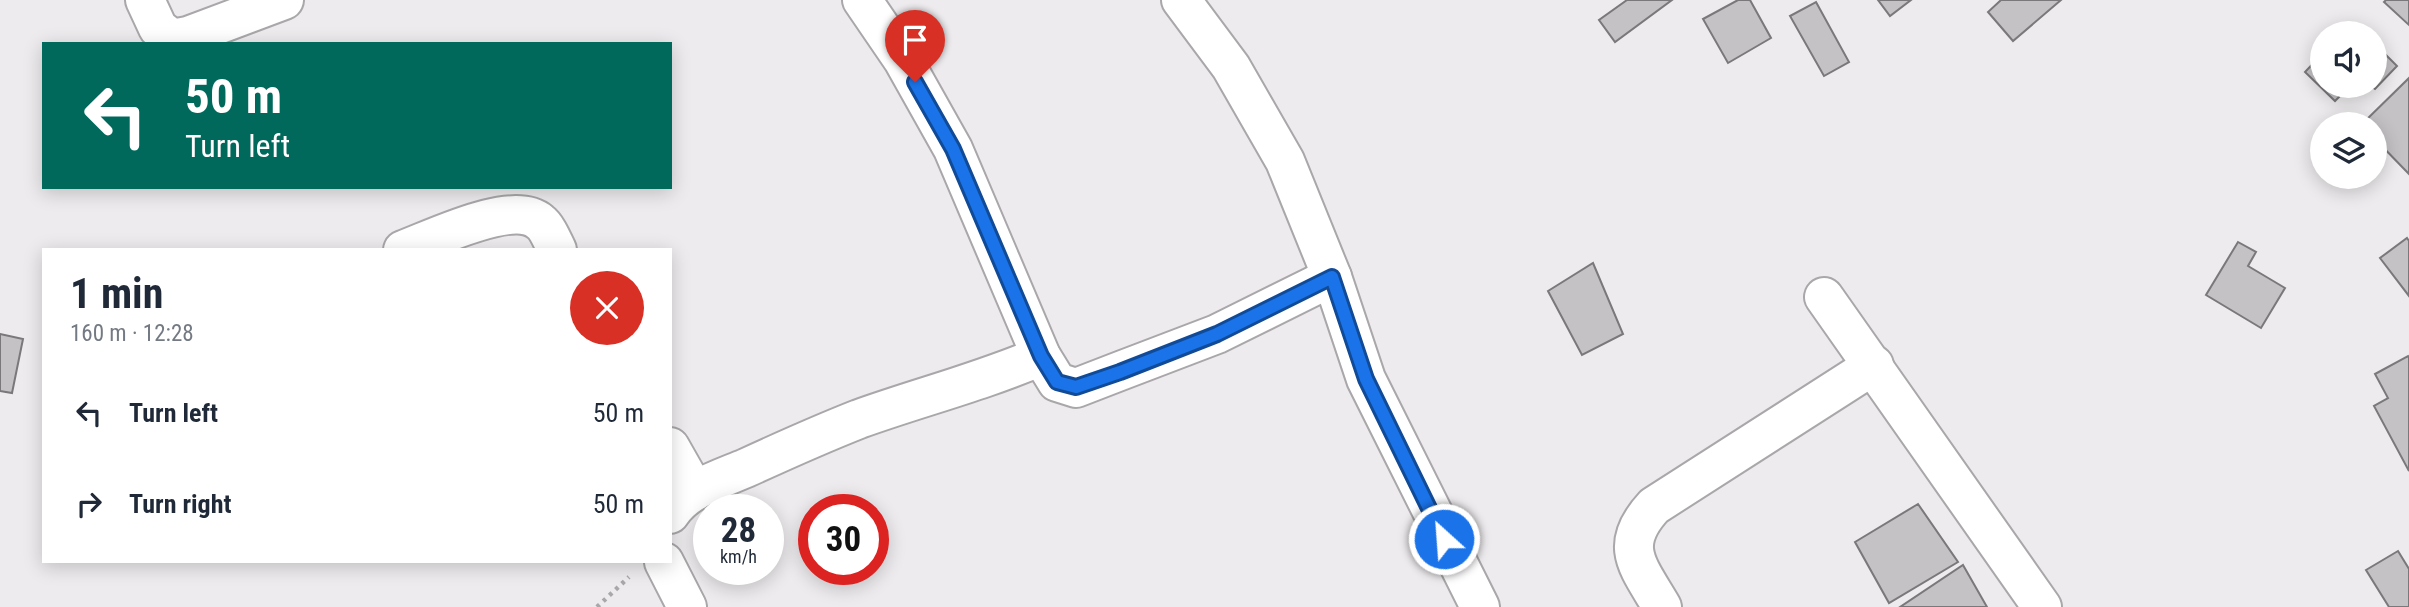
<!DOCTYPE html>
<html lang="en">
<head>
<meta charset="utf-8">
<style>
	:root { --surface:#fff; --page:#f2f2f3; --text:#1f2937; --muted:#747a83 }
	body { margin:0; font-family:"Roboto Condensed",sans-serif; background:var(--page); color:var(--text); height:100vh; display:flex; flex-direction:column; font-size:26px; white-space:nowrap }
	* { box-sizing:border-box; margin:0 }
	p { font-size:23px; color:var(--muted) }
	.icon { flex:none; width:38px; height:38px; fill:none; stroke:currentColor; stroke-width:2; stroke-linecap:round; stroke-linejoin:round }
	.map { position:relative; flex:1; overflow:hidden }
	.details { position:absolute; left:42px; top:248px; width:630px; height:315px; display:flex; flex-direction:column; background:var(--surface); border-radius:0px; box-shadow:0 4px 18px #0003 }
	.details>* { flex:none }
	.top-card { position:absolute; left:42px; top:42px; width:630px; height:147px; border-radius:0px; box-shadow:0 4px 18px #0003; background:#00695c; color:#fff; overflow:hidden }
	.tools { position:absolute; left:2310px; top:21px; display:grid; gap:14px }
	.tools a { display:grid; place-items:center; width:77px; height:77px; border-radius:50%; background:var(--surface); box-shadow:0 4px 18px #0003; font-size:35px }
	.speed { position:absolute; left:693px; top:494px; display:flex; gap:14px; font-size:35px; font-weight:700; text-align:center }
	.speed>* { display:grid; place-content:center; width:91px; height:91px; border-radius:50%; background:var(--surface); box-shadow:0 4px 18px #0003; line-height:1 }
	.speed small { font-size:18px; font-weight:400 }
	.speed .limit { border:10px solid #d22; background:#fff; color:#111 }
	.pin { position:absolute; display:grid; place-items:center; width:60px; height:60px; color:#fff; margin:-72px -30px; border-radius:50% 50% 50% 0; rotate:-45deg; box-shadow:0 0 7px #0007 }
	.pin .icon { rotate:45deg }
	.me { position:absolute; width:77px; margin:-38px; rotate:334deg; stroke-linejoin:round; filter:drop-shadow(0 0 5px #0008) }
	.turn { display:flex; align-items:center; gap:24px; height:147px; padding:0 28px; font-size:32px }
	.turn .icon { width:91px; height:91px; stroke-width:2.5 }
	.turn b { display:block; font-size:49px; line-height:60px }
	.round { display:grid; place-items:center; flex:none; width:74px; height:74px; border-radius:37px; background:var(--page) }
	.summary { display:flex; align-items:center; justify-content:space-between; height:119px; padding:0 28px }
	h1 { font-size:42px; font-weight:700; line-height:52px }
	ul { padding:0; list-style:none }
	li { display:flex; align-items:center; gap:21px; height:91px; padding:0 28px }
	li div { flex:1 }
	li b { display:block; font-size:26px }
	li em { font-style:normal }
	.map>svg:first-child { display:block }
	.building { fill:#c4c2c5; stroke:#7a787a; stroke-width:2 }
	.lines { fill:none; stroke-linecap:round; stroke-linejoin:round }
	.street-casing { stroke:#a9a7a9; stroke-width:42 }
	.path { stroke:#a8a7a9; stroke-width:4.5; stroke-dasharray:3.5 5; stroke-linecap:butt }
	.street { stroke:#fff; stroke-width:38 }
	.route-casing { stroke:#114b97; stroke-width:18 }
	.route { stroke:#1a73e8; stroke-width:12 }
</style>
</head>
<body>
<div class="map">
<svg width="2409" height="607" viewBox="0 0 2409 607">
	<rect width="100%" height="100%" fill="#edebed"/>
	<g class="building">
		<polygon points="1627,0 1672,0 1615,42 1599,20"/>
		<polygon points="1738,0 1750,0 1771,38 1728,63 1703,19"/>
		<polygon points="1878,0 1911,0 1890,16"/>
		<polygon points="2001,0 2061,0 2013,41 1988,12"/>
		<polygon points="2386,0 2409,0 2409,25 2384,2"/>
		<polygon points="1816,2 1849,62 1824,76 1790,16"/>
		<polygon points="2375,44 2397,66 2375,89 2371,86 2375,86"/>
		<polygon points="2322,54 2322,86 2350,86 2335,101 2305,72"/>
		<polygon points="2409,78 2409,174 2375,139 2375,124 2362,124"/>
		<polygon points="2407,238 2409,241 2409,296 2380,258"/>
		<polygon points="2238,242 2256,252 2248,266 2285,288 2261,328 2206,295"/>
		<polygon points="1593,263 1623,334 1582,355 1548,291"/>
		<polygon points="0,334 23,339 12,393 0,391"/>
		<polygon points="2408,356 2409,358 2409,471 2374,406 2388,398 2375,374"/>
		<polygon points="1918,504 1958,562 1889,603 1855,542"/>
		<polygon points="2398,551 2409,569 2409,607 2389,607 2366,570"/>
		<polygon points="1963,565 1987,607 1900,607"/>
	</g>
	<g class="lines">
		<defs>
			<g id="street">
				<polyline points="145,0 158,28 172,39 188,36 284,0"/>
				<polyline points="862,0 903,60 953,149 1041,356 1057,382 1076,388 1120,371 1217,334 1332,277"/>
				<polyline points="1181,0 1231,67 1285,161 1332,277 1366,379 1480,607"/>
				<path d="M403,250C433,239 513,199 540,222C547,227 553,242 557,250"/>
				<polyline points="1824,297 2042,607"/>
				<polyline points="670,447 695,491"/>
				<path d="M670,514C686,489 720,479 746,468C783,451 821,434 859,419C920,397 981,382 1041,356"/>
				<polyline points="664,562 687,607"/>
				<path d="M1662,607C1638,566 1617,546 1654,506L1874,365"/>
			</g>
		</defs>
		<use href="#street" class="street-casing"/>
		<polyline class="path" points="597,607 629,577"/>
		<use href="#street" class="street"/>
	</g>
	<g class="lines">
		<defs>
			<polyline id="route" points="915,82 953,149 1041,356 1057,382 1076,387 1120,372 1217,334 1332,277 1366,379 1444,539"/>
		</defs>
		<use href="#route" class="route-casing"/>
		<use href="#route" class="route"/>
	</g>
</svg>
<div class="tools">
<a><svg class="icon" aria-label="sound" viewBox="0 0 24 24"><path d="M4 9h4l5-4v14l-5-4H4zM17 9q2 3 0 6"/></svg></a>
<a><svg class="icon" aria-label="layers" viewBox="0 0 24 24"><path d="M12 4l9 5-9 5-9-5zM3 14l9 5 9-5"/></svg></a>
</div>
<div class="speed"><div>28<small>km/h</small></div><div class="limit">30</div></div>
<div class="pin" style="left:915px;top:82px;background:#d93025"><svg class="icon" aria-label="arrive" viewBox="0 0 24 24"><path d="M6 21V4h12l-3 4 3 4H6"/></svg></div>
<svg class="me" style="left:1444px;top:539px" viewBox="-20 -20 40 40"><circle r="17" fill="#1a73e8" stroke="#fff" stroke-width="3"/><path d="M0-11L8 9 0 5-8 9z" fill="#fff"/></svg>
<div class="top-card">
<div class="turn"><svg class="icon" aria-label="left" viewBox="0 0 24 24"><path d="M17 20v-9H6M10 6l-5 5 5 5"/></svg><div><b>50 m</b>Turn left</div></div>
</div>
<section class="details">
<div class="summary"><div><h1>1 min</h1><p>160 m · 12:28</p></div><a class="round" style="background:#d93025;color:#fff"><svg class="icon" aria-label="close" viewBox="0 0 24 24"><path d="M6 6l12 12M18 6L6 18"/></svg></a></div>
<ul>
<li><svg class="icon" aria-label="left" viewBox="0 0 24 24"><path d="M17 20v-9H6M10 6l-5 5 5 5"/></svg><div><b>Turn left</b></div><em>50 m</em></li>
<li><svg class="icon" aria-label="right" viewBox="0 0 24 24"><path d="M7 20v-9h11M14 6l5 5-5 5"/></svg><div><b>Turn right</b></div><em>50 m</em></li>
</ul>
</section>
</div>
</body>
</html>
